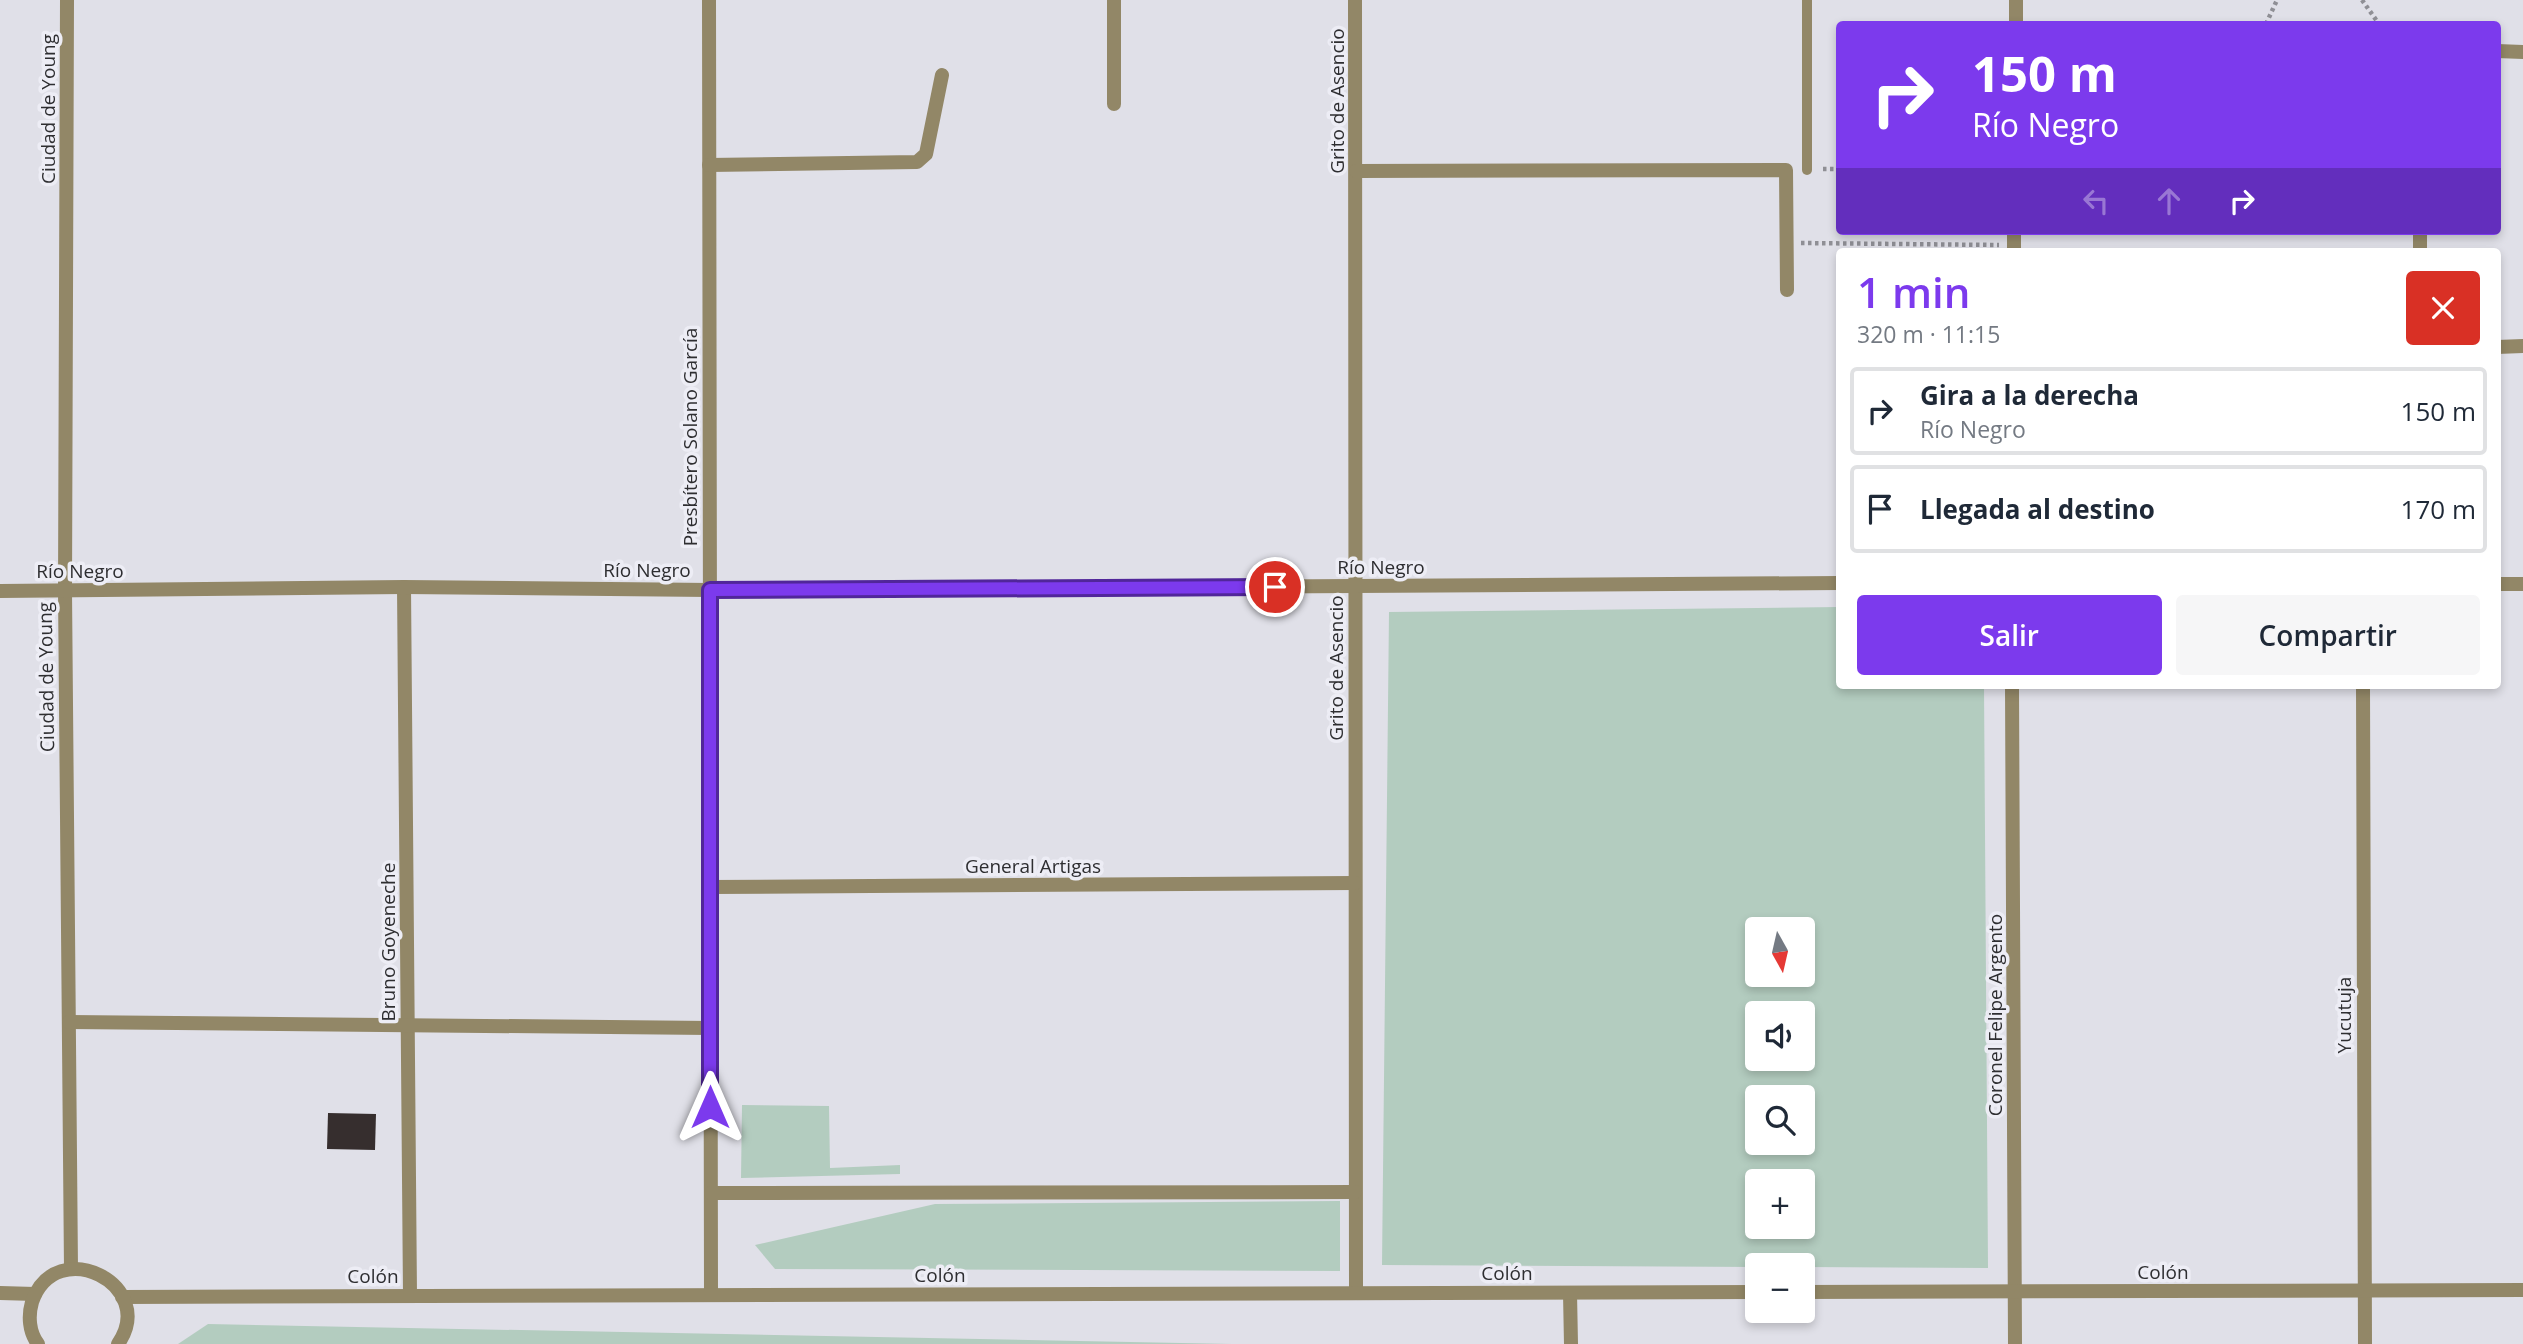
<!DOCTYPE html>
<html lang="es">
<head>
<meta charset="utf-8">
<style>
	:root { --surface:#fff; --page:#f6f6f7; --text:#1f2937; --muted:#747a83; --line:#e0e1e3; --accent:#7c3aed }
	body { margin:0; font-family:"Open Sans",sans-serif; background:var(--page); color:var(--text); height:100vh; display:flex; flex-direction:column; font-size:26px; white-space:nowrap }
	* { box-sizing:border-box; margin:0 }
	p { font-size:23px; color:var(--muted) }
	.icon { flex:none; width:38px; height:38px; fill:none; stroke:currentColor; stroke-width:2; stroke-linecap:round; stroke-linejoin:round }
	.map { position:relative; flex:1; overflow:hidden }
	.details { position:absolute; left:1836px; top:248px; width:665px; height:441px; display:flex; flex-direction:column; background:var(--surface); border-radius:7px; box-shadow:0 4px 10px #0003 }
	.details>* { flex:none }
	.top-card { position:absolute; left:1836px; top:21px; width:665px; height:214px; border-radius:7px; box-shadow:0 4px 10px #0003; background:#7c3aed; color:#fff; overflow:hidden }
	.needle { width:46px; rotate:172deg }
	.fabs { position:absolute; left:1745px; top:917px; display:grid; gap:14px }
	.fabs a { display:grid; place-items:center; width:70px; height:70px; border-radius:7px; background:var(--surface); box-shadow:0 4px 10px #0003; font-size:35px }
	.pin { position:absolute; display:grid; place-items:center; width:60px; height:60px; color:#fff; margin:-30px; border:4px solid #fff; border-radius:50%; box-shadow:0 2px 7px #0007 }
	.me { position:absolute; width:77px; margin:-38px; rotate:0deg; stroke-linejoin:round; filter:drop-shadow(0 0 5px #0008) }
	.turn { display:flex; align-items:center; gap:24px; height:147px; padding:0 21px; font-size:32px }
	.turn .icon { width:91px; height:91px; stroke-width:2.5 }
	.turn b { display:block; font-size:49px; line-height:60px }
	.lanes { display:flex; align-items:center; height:66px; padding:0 21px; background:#0003; justify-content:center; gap:35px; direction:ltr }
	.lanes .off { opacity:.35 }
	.round { display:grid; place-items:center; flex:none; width:74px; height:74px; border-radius:7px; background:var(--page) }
	.overview { display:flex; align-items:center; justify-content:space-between; height:119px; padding:0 21px }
	h1 { font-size:42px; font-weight:600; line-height:52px; color:var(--accent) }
	.cta { display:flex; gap:14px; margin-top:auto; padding:14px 21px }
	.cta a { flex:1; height:80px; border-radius:7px; background:var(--accent); color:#fff; font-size:28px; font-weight:600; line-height:80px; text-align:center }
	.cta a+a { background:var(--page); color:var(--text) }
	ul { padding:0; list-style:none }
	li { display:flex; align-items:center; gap:21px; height:88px; margin:0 14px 10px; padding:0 7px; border:4px solid var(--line); border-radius:7px }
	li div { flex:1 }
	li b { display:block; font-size:26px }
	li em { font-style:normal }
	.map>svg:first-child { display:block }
	.green { fill:#b3ccbf; fill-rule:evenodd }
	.building { fill:#362e2e }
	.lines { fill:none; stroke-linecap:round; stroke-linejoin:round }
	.path { stroke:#8f8f95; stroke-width:4.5; stroke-dasharray:3.5 3.5; stroke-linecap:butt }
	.service { stroke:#928767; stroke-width:10 }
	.minor { stroke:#928767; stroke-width:14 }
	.route-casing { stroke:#51269a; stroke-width:18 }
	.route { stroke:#7c3aed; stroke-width:12 }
	.labels { text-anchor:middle; stroke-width:7; stroke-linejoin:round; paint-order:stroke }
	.street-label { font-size:19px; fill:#2e2e31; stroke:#ededf5 }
</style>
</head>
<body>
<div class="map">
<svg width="2523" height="1344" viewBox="0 0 2523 1344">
	<rect width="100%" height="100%" fill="#e0e0e8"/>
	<g class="green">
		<path d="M1839,607V686H1984L1988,1268L1803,1267L1802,1265H1757V1267L1382,1265L1389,612ZM1757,929H1802V975H1757ZM1757,1013H1802V1059H1757ZM1757,1097H1802V1143H1757ZM1757,1181H1802V1227H1757Z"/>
		<polygon points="742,1105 829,1106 830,1168 900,1165 900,1174 741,1178"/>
		<polygon points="1340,1201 1340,1271 775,1269 755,1245 935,1204"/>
		<polygon points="208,1324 1232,1344 178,1344"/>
	</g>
	<polygon class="building" points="328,1113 376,1114 375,1150 327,1149"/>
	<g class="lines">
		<g class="path">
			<polyline points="2362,0 2379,24"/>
			<polyline points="2266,24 2277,0"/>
			<polyline points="1823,169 1839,169"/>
			<polyline points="1801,243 1999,245"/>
		</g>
		<polyline class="service" points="1807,0 1807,170"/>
		<g class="minor">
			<polyline points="67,0 65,591 71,1269"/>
			<polyline points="709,0 711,1295"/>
			<polyline points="1114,0 1114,104"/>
			<polyline points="1355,0 1356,1293"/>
			<polyline points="2016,24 2016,0"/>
			<polyline points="2497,51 2523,52"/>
			<polyline points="709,165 917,162 926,154 942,75"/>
			<polyline points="1356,171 1786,170 1787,290"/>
			<polyline points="2420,231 2420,252"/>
			<polyline points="2014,252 2014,231"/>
			<polyline points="2497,347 2523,346"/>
			<polyline points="2497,584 2523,584"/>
			<polyline points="404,587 410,1296"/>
			<polyline points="0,591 404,587 710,590 1839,583"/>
			<polyline points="2012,686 2015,1344"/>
			<polyline points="2363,686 2365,1344"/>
			<polyline points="710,887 1355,883"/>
			<polyline points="69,1022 710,1028"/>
			<polyline points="711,1193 1355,1192"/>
			<polyline points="1802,1292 2523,1290"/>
			<polyline points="0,1293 35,1294"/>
			<polyline points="1570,1293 1571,1344"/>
			<polyline points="122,1297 1757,1292"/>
			<path d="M38,1344C29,1332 28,1316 32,1302C56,1233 159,1285 118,1344"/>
		</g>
	</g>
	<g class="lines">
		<defs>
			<polyline id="route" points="710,1107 710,590 1275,587"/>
		</defs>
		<use href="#route" class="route-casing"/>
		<use href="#route" class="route"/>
	</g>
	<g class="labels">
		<g class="street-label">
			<text transform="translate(1337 101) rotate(-90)" y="7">Grito de Asencio</text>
			<text transform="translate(48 109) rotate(-90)" y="7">Ciudad de Young</text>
			<text transform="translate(690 437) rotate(-90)" y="7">Presbítero Solano García</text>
			<text x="1381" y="574">Río Negro</text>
			<text x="647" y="577">Río Negro</text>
			<text x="80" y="578">Río Negro</text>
			<text transform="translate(1336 668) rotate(-90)" y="7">Grito de Asencio</text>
			<text transform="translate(46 677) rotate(-91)" y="7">Ciudad de Young</text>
			<text x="1033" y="873">General Artigas</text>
			<text transform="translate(388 942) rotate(-90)" y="7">Bruno Goyeneche</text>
			<text transform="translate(1995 1015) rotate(-90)" y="7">Coronel Felipe Argento</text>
			<text transform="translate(2344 1015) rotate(-90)" y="7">Yucutuja</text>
			<text x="2163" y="1279">Colón</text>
			<text x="1507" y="1280">Colón</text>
			<text x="940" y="1282">Colón</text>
			<text x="373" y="1283">Colón</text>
		</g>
	</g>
</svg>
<div class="fabs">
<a><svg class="needle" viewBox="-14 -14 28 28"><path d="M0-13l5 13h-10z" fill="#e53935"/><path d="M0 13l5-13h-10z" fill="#747a83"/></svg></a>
<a><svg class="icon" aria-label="sound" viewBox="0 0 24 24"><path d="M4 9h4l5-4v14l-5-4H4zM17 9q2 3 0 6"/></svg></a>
<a><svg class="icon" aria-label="search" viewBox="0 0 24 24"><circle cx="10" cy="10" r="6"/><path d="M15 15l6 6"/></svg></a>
<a>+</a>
<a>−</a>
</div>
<div class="pin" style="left:1275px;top:587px;background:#d93025"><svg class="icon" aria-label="arrive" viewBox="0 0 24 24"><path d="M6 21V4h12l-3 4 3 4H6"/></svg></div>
<svg class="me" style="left:710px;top:1107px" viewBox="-20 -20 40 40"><path d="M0-17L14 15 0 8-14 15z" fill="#7c3aed" stroke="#fff" stroke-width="4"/></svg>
<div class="top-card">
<div class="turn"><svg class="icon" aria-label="right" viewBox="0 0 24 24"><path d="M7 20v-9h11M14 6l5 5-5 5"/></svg><div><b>150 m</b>Río Negro</div></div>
<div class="lanes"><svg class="icon off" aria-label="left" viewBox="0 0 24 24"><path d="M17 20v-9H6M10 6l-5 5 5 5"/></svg><svg class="icon off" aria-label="ahead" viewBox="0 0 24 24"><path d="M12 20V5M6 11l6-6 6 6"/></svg><svg class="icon" aria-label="right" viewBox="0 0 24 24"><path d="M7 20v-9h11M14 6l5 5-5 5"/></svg></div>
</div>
<section class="details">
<div class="overview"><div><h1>1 min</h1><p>320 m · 11:15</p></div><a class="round" style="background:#d93025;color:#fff"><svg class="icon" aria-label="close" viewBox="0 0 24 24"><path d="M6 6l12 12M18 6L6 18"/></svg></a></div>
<ul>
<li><svg class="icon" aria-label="right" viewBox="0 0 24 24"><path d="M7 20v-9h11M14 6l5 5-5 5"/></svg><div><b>Gira a la derecha</b><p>Río Negro</p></div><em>150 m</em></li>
<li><svg class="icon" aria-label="arrive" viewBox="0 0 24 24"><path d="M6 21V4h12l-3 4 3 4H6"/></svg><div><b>Llegada al destino</b></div><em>170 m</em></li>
</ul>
<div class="cta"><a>Salir</a><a>Compartir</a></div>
</section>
</div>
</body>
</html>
